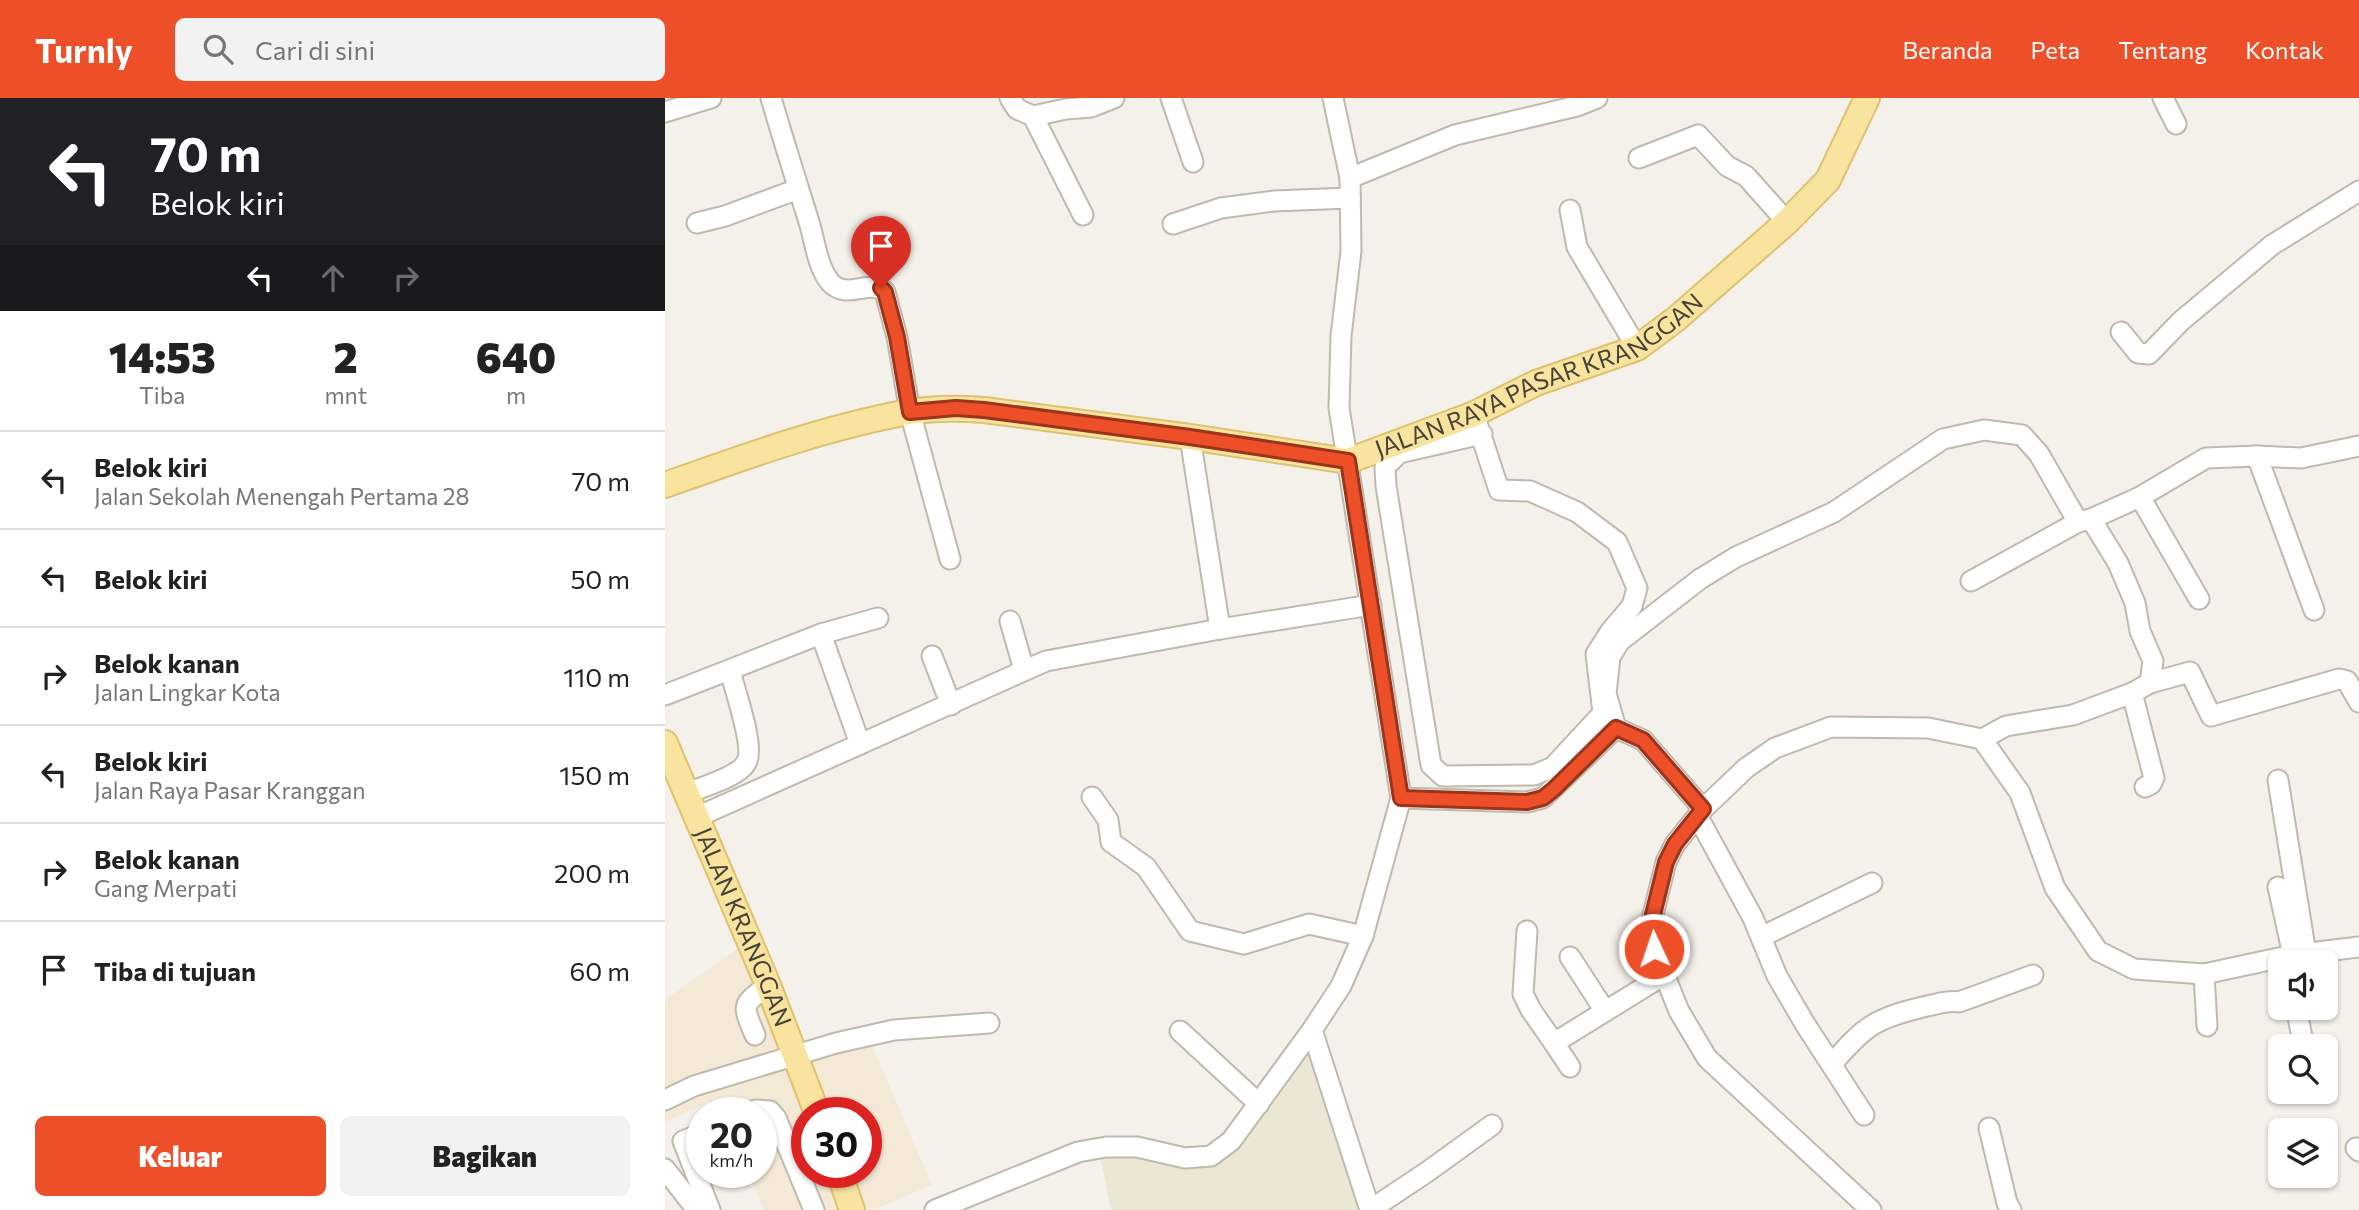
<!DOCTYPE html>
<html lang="id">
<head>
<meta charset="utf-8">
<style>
	:root { --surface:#fff; --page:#f2f2f2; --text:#222; --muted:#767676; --line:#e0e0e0; --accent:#ed5028 }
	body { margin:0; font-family:Commissioner,sans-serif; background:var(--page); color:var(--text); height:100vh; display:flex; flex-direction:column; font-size:26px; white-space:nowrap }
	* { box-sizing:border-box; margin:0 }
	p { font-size:23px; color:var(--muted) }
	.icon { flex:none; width:38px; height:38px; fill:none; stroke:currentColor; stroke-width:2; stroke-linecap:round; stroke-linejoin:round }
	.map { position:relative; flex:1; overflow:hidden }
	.side { display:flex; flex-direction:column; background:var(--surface); width:665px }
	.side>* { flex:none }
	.guide { background:#202124; color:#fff; overflow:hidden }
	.fabs { position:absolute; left:1603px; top:852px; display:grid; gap:14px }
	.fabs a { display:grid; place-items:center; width:70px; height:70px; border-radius:10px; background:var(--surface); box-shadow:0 2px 5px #0004; font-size:35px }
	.speed { position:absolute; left:21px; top:999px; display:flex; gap:14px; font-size:35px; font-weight:700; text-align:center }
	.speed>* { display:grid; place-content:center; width:91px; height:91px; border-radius:50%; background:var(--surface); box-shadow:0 2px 5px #0004; line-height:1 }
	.speed small { font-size:18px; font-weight:400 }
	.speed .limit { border:10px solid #d22; background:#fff; color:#111 }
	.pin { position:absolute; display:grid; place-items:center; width:60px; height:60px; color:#fff; margin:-72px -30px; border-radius:50% 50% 50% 0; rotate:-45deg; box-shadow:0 0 7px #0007 }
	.pin .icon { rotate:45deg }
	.me { position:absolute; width:77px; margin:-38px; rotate:357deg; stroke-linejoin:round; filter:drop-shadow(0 0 5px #0008) }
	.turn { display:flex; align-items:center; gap:24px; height:147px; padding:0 35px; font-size:32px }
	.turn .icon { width:91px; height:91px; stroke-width:2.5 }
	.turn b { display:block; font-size:49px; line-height:60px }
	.lanes { display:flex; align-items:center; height:66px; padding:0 35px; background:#0003; justify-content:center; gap:35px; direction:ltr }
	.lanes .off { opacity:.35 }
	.eta { display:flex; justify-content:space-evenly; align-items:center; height:119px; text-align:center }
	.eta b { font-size:42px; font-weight:800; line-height:49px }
	.button { display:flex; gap:14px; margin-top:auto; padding:14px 35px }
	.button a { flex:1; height:80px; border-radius:10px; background:var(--accent); color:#fff; font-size:28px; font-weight:800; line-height:80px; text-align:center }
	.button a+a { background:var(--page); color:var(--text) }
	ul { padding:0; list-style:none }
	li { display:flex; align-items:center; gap:21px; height:98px; padding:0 35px; border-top:2px solid var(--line) }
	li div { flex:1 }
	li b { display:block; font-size:26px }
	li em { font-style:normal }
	header { display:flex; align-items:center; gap:42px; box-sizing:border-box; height:98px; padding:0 35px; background:var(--accent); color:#fff }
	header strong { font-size:33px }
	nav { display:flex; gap:38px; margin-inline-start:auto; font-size:24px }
	.search { width:490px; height:63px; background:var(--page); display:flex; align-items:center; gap:18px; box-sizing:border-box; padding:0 24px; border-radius:10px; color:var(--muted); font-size:26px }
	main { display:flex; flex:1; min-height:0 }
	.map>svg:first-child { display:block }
	.commercial { fill:#f4e9d7; fill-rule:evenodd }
	.education { fill:#ece7d5 }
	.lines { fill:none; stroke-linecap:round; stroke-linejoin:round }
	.minor-casing { stroke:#bfbaad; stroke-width:23 }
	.major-casing { stroke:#ddc26f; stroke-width:28 }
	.minor { stroke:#fff; stroke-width:19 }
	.major { stroke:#f8e49f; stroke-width:24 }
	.route-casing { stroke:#9a341a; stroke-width:18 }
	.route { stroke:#ed5028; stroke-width:12 }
	.labels { text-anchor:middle; stroke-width:5; stroke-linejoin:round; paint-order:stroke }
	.street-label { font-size:24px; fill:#474238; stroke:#fff }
</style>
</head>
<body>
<header>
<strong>Turnly</strong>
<div class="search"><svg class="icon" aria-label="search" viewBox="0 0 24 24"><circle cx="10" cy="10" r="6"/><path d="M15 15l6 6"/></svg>Cari di sini</div>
<nav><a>Beranda</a><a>Peta</a><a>Tentang</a><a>Kontak</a></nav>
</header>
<main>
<section class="side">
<div class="guide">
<div class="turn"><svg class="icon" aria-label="left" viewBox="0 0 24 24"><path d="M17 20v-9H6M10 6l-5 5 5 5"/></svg><div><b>70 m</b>Belok kiri</div></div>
<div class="lanes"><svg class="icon" aria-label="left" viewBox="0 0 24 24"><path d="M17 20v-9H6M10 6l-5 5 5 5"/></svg><svg class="icon off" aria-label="ahead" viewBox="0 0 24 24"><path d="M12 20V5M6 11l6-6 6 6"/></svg><svg class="icon off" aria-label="right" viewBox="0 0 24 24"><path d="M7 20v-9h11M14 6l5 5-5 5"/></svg></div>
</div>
<div class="eta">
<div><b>14:53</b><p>Tiba</p></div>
<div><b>2</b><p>mnt</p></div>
<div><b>640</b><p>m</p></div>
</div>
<ul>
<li><svg class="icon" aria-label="left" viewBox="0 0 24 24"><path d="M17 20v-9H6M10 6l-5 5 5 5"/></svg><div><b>Belok kiri</b><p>Jalan Sekolah Menengah Pertama 28</p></div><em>70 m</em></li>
<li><svg class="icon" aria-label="left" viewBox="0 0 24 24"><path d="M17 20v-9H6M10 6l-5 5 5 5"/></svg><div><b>Belok kiri</b></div><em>50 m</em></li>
<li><svg class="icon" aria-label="right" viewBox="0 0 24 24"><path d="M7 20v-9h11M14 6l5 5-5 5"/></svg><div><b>Belok kanan</b><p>Jalan Lingkar Kota</p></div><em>110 m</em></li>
<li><svg class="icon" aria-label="left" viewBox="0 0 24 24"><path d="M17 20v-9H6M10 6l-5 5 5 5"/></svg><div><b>Belok kiri</b><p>Jalan Raya Pasar Kranggan</p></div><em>150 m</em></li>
<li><svg class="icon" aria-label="right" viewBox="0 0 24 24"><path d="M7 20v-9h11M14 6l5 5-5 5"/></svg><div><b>Belok kanan</b><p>Gang Merpati</p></div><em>200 m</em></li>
<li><svg class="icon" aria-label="arrive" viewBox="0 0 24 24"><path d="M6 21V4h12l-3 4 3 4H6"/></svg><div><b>Tiba di tujuan</b></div><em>60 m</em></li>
</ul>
<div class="button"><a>Keluar</a><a>Bagikan</a></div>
</section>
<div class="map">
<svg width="1694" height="1112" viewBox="0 0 1694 1112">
	<rect width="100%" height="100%" fill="#f4f1ea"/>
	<path class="commercial" d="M80,845L128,965L200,931L267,1087L208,1112H99L83,1075L96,1074V1015H58L52,1001L0,1024V902ZM142,1015H201V1074H142Z"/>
	<polygon class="education" points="641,946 699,1112 446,1112 435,1057 536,1062"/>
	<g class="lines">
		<defs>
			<g id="minor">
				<path d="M106,0C118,41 131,82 144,124C150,143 152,168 165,184C181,203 205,180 220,194L232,239L245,314L285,461"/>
				<polyline points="345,0 352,11 368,18 401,11 426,9 449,0"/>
				<polyline points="506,0 528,64"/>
				<polyline points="1498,0 1511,26"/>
				<polyline points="0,14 46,0"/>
				<polyline points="368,18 418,117"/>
				<polyline points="974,60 1033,37 1062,68 1081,78 1122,124"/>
				<polyline points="685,80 790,37 912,8 932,0"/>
				<polyline points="905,112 912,149 972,250"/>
				<polyline points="32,125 60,118 133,91"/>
				<polyline points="508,126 556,110 609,103 685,100"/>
				<polyline points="1456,234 1473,255 1484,256 1516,223 1607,147 1694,93"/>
				<polyline points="809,316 834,392 865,393 912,414 952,444 972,490 967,508 945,534 931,556 938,615 888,669 869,677 778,678 766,667 721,388 720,369 734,355 817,336"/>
				<polyline points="525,339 555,531"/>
				<polyline points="1694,348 1636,360 1592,358 1541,360 1475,399 1426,421 1413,424 1374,356 1357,337 1319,332 1278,341 1169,414 1071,459 1035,481 955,543 945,559 941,596 951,630 978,642 1038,711 1081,670 1110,650 1166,629 1263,630 1317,641 1355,695 1390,790 1433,853 1469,871 1539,876 1628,857 1694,849"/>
				<polyline points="1592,358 1649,512"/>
				<polyline points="1475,399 1534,501"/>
				<polyline points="1426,421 1453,465 1470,505 1475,533 1488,563 1485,585"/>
				<polyline points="1306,483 1413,424"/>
				<polyline points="345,523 359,572"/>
				<polyline points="156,536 195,646"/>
				<polyline points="267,558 286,607"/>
				<polyline points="1467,595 1489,680 1486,686 1480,689"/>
				<polyline points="0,597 156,536 213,520"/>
				<polyline points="1317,641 1341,628 1408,617 1467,595 1485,585 1525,574 1546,618 1674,581 1682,583 1694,604"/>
				<polyline points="1613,682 1641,856"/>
				<path d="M22,695C37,689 73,679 81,665C91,650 69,591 65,572"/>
				<polyline points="427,699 443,722 446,744 481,769 525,833 579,846 644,826 698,838"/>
				<polyline points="736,700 862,704 878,700 951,630"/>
				<polyline points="1038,711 1010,746 1001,764 985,829 989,851 1014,913 1042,960 1206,1112"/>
				<polyline points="32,719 381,563 555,531 706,507"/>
				<polyline points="1033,719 1088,820 1112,878 1140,926 1199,1017"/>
				<polyline points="1613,789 1628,857 1627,864"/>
				<polyline points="862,833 858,896 866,912 889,945 999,877"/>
				<polyline points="1096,839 1207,785"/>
				<polyline points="905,859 940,913"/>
				<polyline points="1539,876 1542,928"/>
				<polyline points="1631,910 1639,948"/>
				<polyline points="647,932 705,1112"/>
				<polyline points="515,933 594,1006"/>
				<path d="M90,937C77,906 76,908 103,887"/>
				<polyline points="889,945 905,969"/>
				<path d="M1167,966C1200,927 1211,920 1262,908C1273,906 1283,902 1294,904L1368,877"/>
				<polyline points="0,1002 29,988 171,945 229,932 324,925"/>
				<polyline points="83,1015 90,1012 105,1013 111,1020 149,1112"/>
				<polyline points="1324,1030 1342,1105 1346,1112"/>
				<polyline points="37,1035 18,1043 45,1112"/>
				<polyline points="1691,1050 1694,1053"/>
				<polyline points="0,1071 32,1112"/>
				<polyline points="270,1112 413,1054 441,1049 472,1049 520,1060 546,1058 566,1043 647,932 676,888 698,838 736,700 674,310 676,238 686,153 685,80 668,0"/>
				<polyline points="705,1112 762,1074 827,1027"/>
			</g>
			<g id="major">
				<path id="s1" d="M0,387C79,359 161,329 244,314C268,310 294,310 319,312L525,339L683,363L809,316L871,285L972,250L1011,221L1122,124L1163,82L1202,0"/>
				<path id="s2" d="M0,645L103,887L152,1015"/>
				<polyline points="174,1074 187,1112"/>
			</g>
		</defs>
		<use href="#minor" class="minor-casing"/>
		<use href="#major" class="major-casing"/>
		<use href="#minor" class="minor"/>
		<use href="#major" class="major"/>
	</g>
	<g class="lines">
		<defs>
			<polyline id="route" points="216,190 220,194 232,239 245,314 291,310 319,312 525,339 683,363 736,700 862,704 878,700 889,691 951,630 978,642 1038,711 1010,746 1001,764 985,829 989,851"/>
		</defs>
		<use href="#route" class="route-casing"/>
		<use href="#route" class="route"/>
	</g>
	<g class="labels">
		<g class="street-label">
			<text dy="8" stroke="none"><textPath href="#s1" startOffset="908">JALAN RAYA PASAR KRANGGAN</textPath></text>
			<text dy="8" stroke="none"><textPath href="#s2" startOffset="200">JALAN KRANGGAN</textPath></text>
		</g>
	</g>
</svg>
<div class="fabs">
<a><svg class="icon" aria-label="sound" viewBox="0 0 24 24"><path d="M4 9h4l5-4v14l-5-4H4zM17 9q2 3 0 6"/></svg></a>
<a><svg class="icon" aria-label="search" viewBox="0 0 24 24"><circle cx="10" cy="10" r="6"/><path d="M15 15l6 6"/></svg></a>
<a><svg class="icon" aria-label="layers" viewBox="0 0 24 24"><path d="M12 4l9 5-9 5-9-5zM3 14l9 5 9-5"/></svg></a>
</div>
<div class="speed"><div>20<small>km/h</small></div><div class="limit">30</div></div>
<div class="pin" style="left:216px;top:190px;background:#d93025"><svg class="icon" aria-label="arrive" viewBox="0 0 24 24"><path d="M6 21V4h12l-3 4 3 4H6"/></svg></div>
<svg class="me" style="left:989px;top:851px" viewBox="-20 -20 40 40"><circle r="17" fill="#ed5028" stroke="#fff" stroke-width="3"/><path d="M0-11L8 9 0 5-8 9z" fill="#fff"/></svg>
</div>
</main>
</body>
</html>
